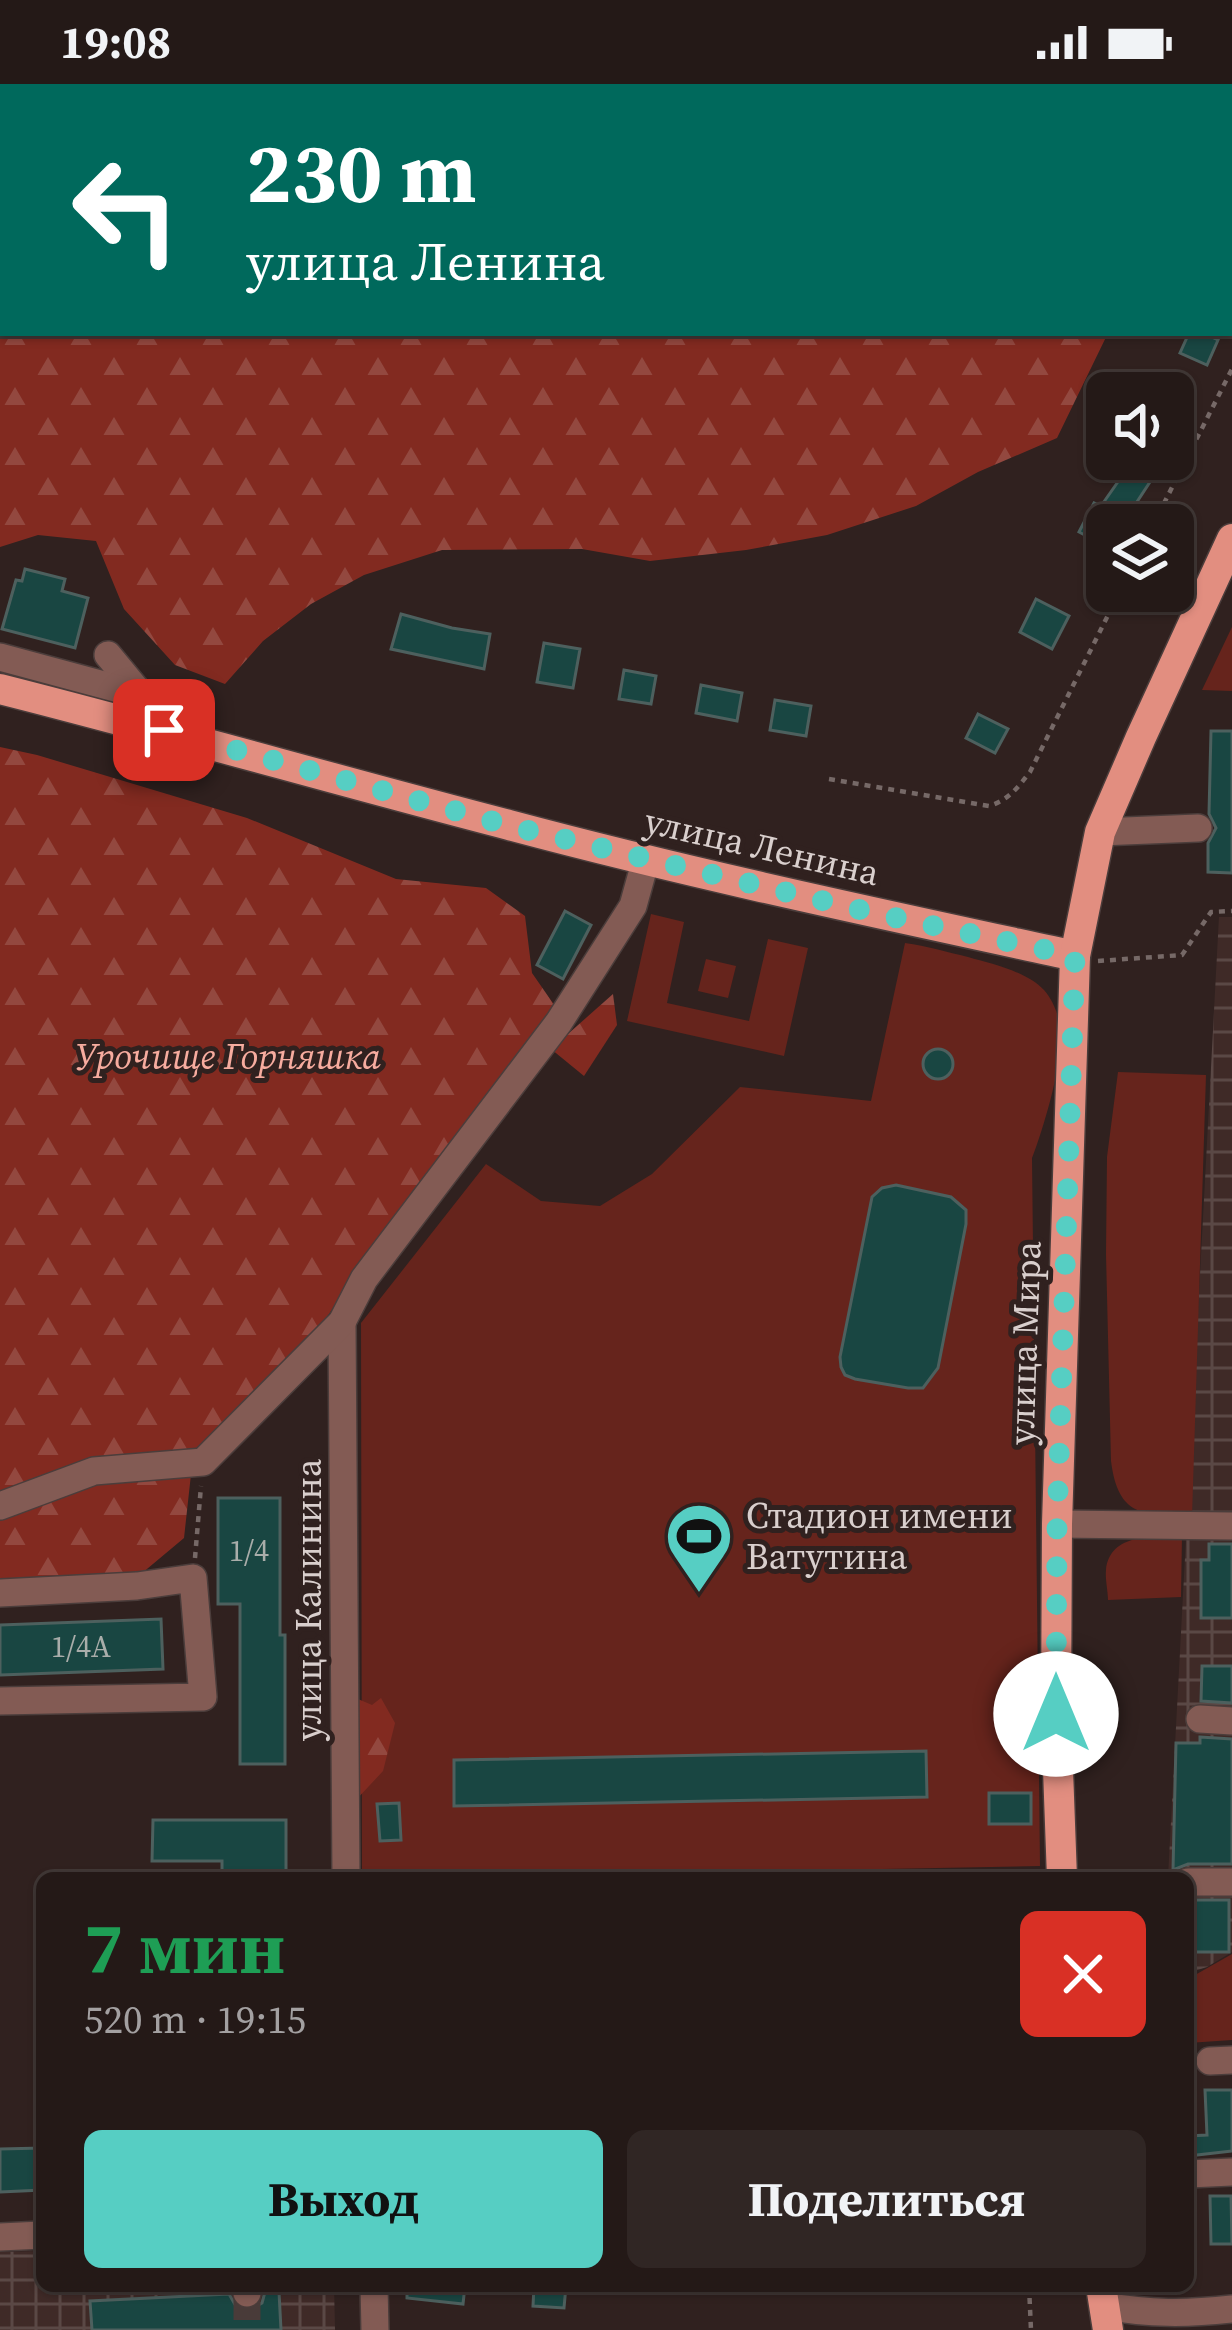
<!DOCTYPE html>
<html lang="ru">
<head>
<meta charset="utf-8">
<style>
	:root { --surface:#241917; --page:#302624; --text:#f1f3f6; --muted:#a3a0a1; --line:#413836; --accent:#56cec3 }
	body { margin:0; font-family:"Source Serif 4",serif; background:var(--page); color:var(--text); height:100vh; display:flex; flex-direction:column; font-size:45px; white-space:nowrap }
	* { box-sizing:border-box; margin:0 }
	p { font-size:39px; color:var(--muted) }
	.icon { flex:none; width:66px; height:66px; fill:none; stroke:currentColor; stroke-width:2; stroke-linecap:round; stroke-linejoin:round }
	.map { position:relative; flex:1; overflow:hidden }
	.sheet { position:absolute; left:36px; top:1788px; width:1158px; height:420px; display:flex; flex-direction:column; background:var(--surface); border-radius:18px; box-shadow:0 3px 9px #0004,0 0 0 3px var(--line) }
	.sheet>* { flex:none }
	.top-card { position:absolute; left:0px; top:0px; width:1233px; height:252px; box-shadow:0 3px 9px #0004,0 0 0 3px var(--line); background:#00695c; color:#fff; overflow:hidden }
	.tools { position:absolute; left:1086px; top:288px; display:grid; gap:24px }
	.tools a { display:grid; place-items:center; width:108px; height:108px; border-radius:18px; background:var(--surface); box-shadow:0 3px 9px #0004,0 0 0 3px var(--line); font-size:60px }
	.pin { position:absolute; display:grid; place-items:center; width:102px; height:102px; color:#fff; margin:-51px; border-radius:24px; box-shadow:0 6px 18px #0006 }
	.me { position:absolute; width:132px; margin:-66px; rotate:0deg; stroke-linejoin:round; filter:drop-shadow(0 0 9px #0008) }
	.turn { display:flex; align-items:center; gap:42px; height:252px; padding:0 48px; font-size:54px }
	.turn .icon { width:156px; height:156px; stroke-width:2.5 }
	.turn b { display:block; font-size:84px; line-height:102px }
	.round { display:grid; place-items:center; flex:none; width:126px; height:126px; border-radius:18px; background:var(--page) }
	.overview { display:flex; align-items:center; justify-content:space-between; height:204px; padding:0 48px }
	h1 { font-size:72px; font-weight:700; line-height:90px; color:#1e9e55 }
	.action { display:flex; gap:24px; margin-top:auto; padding:24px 48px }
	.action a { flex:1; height:138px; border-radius:18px; background:var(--accent); color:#111; font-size:48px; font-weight:700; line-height:138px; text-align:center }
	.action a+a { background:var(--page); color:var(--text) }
	.status { display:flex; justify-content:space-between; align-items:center; height:84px; padding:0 60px; background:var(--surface); direction:ltr }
	.status svg { height:33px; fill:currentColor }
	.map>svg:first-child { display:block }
	.industrial { fill:url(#industrial-grid) }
	.grass { fill:#66241c }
	.forest { fill:url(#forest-firs) }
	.building { fill:#194642; stroke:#4d605e; stroke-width:3 }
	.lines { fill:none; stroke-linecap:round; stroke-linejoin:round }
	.minor-tunnel { stroke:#493b39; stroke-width:27; stroke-dasharray:27 14; stroke-linecap:butt }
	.minor-casing { stroke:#4b3d3b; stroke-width:30 }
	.major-casing { stroke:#4b3d3b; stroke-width:33 }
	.path { stroke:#766967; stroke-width:4.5; stroke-dasharray:6 6; stroke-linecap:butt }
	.minor { stroke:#835b54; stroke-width:27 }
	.major { stroke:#e28e80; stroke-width:30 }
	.route { stroke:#56cec3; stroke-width:21; stroke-dasharray:0 37.8 }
	.labels { text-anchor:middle; stroke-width:10; stroke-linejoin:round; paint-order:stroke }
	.number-label { font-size:30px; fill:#a9adaa }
	.street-label { font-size:36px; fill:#d9cfcd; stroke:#30211f }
	.park-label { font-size:36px; font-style:italic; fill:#f7ac9f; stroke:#30211f }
	.poi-label { font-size:36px; fill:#d9cfcd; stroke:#30211f; text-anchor:start }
</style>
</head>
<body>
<div class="status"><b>19:08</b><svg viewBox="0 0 49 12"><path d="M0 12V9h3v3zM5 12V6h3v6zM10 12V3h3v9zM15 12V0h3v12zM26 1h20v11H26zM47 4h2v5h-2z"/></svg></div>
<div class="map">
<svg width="1232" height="2246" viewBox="0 0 1232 2246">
	<defs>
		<pattern id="industrial-grid" width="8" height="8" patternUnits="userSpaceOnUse" patternTransform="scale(3)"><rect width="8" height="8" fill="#3f2a27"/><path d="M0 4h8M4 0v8" fill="none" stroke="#5a4845"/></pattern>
		<pattern id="forest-firs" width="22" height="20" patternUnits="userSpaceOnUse" patternTransform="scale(3)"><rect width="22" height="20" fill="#822a20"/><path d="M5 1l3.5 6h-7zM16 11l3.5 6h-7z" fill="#93483f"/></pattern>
	</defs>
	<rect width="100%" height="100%" fill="#30211f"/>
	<g class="industrial">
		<polygon points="645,0 1161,0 1158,3 646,3"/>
		<polygon points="1219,833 1232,833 1232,1868 1207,1883 1188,1889 1188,1794 1168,1794"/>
		<polygon points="42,2167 42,2202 334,2202 335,2246 0,2246 0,2168"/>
	</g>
	<g class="grass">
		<polygon points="1232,543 1232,607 1202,606"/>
		<polygon points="651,830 684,838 667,919 749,937 768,855 808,864 784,972 627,937"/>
		<path d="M905,859C927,862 947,868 968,873C992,880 1026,887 1044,906C1055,918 1063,942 1061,958C1059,990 1044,1043 1032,1074L1040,1782L619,1790L362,1789L361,1239L486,1080L541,1117L600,1122L652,1090L740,1003L871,1017Z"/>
		<polygon points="706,875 736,882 728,914 698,907"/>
		<path d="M1118,988L1206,991L1192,1433C1143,1431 1118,1433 1111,1377L1106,1170L1107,1073Z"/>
		<path d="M1182,1451L1181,1513L1108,1516C1108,1507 1105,1495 1106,1486C1110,1448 1155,1453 1182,1451Z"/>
		<polygon points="1232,1870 1232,1956 1188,1959 1188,1895"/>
	</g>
	<g class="forest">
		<polygon points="0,0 645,0 646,3 3,3 3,249 1108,249 1057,354 978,388 916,422 827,451 746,466 650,477 582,465 442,466 364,491 311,520 263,557 225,600 175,581 124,525 96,457 38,451 0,463"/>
		<polygon points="0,663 37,671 247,734 396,795 486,804 525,832 532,889 557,925 411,1109 310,1258 192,1381 184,1454 135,1495 0,1501"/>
		<polygon points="613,910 617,941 584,992 551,965"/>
		<polygon points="381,1614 395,1639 383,1687 355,1717 349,1670 358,1615 372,1621"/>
	</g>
	<g class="building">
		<polygon points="1189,249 1203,249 1218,256 1207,281 1180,269"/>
		<polygon points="1134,375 1165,375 1131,427 1128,426 1123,434 1136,441 1107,441 1107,463 1079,448 1094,419 1101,422"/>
		<polygon points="25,485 65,495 62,507 88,514 75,564 2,545 16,496 22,497"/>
		<polygon points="1036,515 1069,532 1052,565 1020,548"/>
		<polygon points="401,530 452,544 490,550 484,585 391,565"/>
		<polygon points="544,559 580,565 573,604 537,598"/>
		<polygon points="624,586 656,592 651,620 619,615"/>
		<polygon points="701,601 742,609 737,637 696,629"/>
		<polygon points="775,616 811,622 806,652 770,646"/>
		<polygon points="978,630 1008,645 995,669 966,654"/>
		<polygon points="1211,647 1232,647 1232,789 1208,788 1208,759 1216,744 1209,730"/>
		<polygon points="565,827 591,841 563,895 537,881"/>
		<circle cx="938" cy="980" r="15"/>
		<polygon points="896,1101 951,1113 966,1126 966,1140 938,1284 923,1304 908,1304 855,1295 845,1291 841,1283 840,1273 872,1113 882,1104"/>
		<polygon points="218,1414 280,1414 280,1551 285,1551 285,1680 240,1680 240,1520 218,1520"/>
		<polygon points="1209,1460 1232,1460 1232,1534 1201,1534 1201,1476 1209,1476"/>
		<polygon points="161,1535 163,1585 0,1591 0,1541"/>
		<polygon points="1202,1582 1232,1582 1232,1619 1201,1617"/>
		<polygon points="1200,1653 1232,1655 1232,1780 1188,1780 1173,1786 1176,1659 1200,1659"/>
		<polygon points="926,1667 927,1713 454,1722 454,1676"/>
		<rect x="989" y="1709" width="42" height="31"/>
		<polygon points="399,1719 401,1756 380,1757 377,1720"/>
		<polygon points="153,1736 286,1736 286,1794 222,1794 222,1777 152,1777"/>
		<rect x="1188" y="1816" width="41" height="52"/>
		<polygon points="1205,2006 1232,2006 1232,2067 1188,2072 1188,2052 1207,2051"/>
		<polygon points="42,2064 42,2106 0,2108 0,2065"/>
		<polygon points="1210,2112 1231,2112 1232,2160 1211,2160"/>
		<polygon points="407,2202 465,2202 463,2220 407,2214"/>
		<polygon points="534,2202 566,2202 564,2224 533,2222"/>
		<polygon points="265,2208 279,2208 281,2246 92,2246 90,2217 229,2210 237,2224 248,2227 262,2219"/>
	</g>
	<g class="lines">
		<polyline class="minor-tunnel" points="247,2209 247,2246"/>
		<defs>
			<g id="minor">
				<polyline points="678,0 678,3 827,0"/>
				<polyline points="988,0 998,3"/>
				<polyline points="1102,3 1106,0"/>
				<polyline points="108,571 141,611 203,655"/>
				<polyline points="0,573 141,611"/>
				<polyline points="1100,748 1198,744"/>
				<polyline points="342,1238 346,1794"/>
				<polyline points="0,1422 94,1387 203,1378 342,1238 364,1195 559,938 633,822 646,775"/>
				<polyline points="1057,1440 1232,1442"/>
				<polyline points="0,1509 137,1502 193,1494 203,1613 0,1617"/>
				<polyline points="1200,1635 1232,1637"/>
				<polyline points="1188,1798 1232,1798"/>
				<polyline points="1210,1977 1232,1976"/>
				<polyline points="1188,2090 1232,2088"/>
				<polyline points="0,2153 42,2151"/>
				<polyline points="247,2202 247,2209"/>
				<polyline points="374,2202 375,2246"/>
				<path d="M1105,2222C1150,2230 1186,2230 1232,2225"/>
			</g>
			<g id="major">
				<path d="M0,605C170,648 339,697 509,741C696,791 886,831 1075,872"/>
				<polyline points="1062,1794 1056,1631 1057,1440 1075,872 1100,748 1141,653 1232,455"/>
				<polyline points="1101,2202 1108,2246"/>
			</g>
		</defs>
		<use href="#minor" class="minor-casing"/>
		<use href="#major" class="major-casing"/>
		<g class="path">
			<polyline points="1153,441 1232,285"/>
			<path d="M829,695L989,722C1009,716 1018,703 1030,688L1120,507"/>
			<polyline points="1098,877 1182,871 1211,828 1232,827"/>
			<polyline points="195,1474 201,1402"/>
			<polyline points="1029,2202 1031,2246"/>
		</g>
		<use href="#minor" class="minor"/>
		<use href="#major" class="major"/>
	</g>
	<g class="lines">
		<polyline class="route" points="164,646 510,742 874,829 1075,872 1057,1440 1056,1630"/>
	</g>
	<defs>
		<symbol id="stadium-pin" viewBox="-11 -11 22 30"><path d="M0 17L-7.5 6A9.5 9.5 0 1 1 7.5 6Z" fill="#56cec3" stroke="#30211f"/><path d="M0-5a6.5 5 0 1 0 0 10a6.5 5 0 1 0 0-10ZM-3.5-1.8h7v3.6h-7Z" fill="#111"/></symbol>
	</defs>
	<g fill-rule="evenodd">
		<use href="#stadium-pin" x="661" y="1414" width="76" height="104"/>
	</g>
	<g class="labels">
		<g class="number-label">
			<text x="249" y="1477">1/4</text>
			<text x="81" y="1573">1/4А</text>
		</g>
		<g class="street-label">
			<text transform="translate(762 762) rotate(13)" y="13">улица Ленина</text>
			<text transform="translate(1024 1259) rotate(-88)" y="13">улица Мира</text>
			<text transform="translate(308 1516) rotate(-90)" y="13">улица Калинина</text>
		</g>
		<g class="park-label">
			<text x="228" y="985">Урочище Горняшка</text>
		</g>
		<g class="poi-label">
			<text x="746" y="1444">Стадион имени<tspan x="746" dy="41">Ватутина</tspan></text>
		</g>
	</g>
</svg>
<div class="tools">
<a><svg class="icon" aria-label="sound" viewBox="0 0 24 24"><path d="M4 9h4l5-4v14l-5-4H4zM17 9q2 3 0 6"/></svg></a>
<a><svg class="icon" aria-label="layers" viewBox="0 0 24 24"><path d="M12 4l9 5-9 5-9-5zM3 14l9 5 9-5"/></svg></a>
</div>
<div class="pin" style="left:164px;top:646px;background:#d93025"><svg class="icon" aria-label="arrive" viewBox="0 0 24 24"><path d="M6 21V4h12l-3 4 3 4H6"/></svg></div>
<svg class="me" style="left:1056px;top:1630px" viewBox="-20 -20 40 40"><circle r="19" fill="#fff"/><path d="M0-13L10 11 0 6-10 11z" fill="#56cec3"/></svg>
<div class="top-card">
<div class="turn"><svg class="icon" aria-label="left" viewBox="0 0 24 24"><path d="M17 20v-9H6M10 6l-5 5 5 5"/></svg><div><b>230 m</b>улица Ленина</div></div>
</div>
<section class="sheet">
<div class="overview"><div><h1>7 мин</h1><p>520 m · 19:15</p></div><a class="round" style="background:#d93025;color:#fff"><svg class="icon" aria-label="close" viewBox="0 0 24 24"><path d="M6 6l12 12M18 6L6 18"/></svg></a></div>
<div class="action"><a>Выход</a><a>Поделиться</a></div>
</section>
</div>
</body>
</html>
